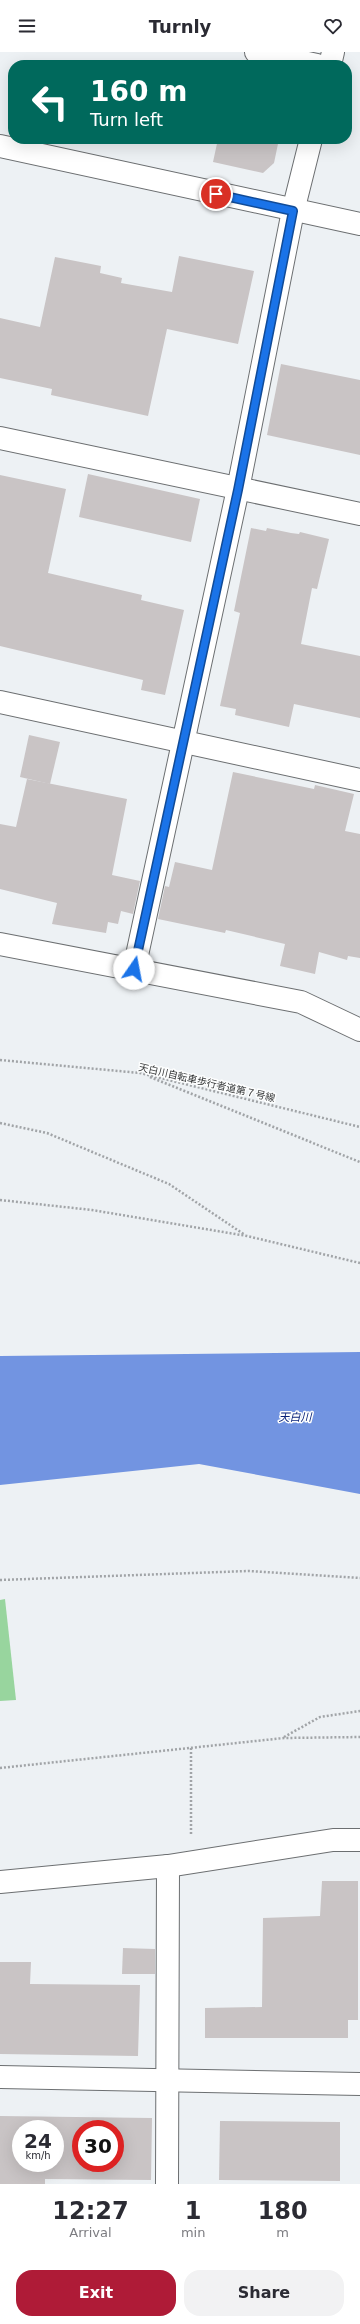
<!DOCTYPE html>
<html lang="en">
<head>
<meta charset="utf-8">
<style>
	:root { --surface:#fff; --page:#f2f2f3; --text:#2b2b33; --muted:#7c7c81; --accent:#af1b37 }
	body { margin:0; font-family:"DejaVu Sans","Noto Sans JP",sans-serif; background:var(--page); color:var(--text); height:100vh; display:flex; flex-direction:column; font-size:15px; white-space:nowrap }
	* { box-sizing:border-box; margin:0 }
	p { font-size:13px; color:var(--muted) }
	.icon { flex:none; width:22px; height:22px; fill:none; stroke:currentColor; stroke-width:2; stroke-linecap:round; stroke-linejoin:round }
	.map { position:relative; height:2132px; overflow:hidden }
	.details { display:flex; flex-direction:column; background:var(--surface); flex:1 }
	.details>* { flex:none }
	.banner { position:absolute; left:8px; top:8px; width:344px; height:84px; border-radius:16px; box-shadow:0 4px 16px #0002; background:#00695c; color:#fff; overflow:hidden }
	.speed { position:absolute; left:12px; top:2068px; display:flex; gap:8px; font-size:20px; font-weight:700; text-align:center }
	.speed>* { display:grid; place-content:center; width:52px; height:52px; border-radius:50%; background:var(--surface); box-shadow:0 4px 16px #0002; line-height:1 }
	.speed small { font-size:10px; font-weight:400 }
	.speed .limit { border:6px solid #d22; background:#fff; color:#111 }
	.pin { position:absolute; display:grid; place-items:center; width:34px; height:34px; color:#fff; margin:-17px; border:2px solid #fff; border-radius:50%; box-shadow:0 1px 4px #0007 }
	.me { position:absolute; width:44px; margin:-22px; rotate:12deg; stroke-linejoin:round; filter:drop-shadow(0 0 3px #0008) }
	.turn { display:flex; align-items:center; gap:14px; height:84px; padding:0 16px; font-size:18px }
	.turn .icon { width:52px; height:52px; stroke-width:2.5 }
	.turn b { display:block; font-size:28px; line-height:34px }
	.eta { display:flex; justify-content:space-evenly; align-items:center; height:68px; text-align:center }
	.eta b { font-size:24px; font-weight:600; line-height:28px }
	.action { display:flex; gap:8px; margin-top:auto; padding:8px 16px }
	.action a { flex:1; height:46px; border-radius:16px; background:var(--accent); color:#fff; font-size:16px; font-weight:600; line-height:46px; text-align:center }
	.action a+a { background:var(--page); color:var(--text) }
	header { display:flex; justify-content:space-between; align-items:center; height:52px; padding:0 16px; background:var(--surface); font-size:18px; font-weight:600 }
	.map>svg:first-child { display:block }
	.green { fill:#98d59e }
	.water { fill:#7294e1 }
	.building { fill:#c9c4c5; fill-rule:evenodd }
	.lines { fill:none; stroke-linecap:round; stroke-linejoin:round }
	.minor-casing { stroke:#6c6f71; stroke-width:24 }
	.tertiary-casing { stroke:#6c6f71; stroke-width:24 }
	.path { stroke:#a1a4a7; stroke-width:2.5; stroke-dasharray:2 2; stroke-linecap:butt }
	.minor { stroke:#fff; stroke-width:22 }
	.tertiary { stroke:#fff; stroke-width:22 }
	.route-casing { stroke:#114b97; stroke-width:10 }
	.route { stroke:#1a73e8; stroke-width:7 }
	.labels { text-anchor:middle; stroke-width:3; stroke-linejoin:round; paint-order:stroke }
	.street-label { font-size:10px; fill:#37393a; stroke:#fdfefe }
	.water-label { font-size:11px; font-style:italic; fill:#082279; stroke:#fdfefe }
</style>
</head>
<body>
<header><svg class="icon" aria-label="menu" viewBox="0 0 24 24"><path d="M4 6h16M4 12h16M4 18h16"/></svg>Turnly<svg class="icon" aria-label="heart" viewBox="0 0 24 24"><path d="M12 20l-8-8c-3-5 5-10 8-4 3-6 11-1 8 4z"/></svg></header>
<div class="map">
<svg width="360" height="2132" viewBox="0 0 360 2132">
	<rect width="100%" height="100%" fill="#edf1f4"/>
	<polygon class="green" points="5,1547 16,1648 0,1649 0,1548"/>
	<polygon class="water" points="360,1300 360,1442 199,1412 0,1433 0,1304"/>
	<g class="building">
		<polygon points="218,87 279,87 274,111 263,121 213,110"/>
		<polygon points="179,204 254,219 238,292 167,277 148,364 51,343 52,337 0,326 0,266 40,275 55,205 101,214 100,221 122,226 121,231 172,240"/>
		<polygon points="281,312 360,328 360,403 267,383"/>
		<polygon points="88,422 200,447 191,490 79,465"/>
		<polygon points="0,423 66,437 48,521 142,543 141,548 184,558 165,643 141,638 143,628 0,594"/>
		<polygon points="251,476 266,479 267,476 291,481 299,482 300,480 329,487 317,537 312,536 301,592 360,604 360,666 294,652 289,675 235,663 236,657 220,654 240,561 234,559"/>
		<polygon points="29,683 60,690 50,732 20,725"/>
		<polygon points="233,720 314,737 315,733 354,742 345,779 360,782 360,906 348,904 347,908 319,900 315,922 280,914 285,892 226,878 225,881 158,867 165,834 169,835 175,810 212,818"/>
		<polygon points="27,727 127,747 112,823 140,829 133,862 121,859 118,872 108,870 106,881 52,872 57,851 0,837 0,772 16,775"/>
		<polygon points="322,1829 358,1829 358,1968 348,1968 348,1986 205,1986 205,1956 262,1955 263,1866 320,1864"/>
		<polygon points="123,1896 155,1897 155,1922 122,1922"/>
		<polygon points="0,1910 31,1910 30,1932 140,1933 138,2004 0,2002"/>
		<path d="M0,2064L152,2066L151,2128L45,2127V2132H0ZM21,2077H55V2111H21ZM81,2077H115V2111H81Z"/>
		<polygon points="220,2069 340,2070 340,2129 219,2128"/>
	</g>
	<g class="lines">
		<defs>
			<g id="minor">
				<polyline points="256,0 317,13"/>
				<polyline points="330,13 333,0"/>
				<polyline points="0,386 360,462"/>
				<polyline points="0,650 360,728"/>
				<polyline points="0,892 301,950 360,978"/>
				<polyline points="134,917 238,437 293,159 311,87"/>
				<polyline points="0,1830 168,1814 333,1788 360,1788"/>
				<polyline points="0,2025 360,2032"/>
				<polyline points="167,2132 168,1814"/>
			</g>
			<polyline id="tertiary" points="0,94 360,172"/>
		</defs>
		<use href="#minor" class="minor-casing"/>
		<use href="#tertiary" class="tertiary-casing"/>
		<g class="path">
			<polyline points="0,1008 140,1021 360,1075"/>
			<polyline points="150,1025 360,1110"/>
			<polyline points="0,1071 47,1081 169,1132 245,1183"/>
			<polyline points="0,1148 92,1158 247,1184 360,1211"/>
			<polyline points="0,1528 248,1519 360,1526"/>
			<polyline points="284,1685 320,1665 360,1659"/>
			<polyline points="191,1696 191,1783"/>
			<polyline points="0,1716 284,1686 360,1685"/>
		</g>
		<use href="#minor" class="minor"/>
		<use href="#tertiary" class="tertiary"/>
	</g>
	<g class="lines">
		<defs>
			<polyline id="route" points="134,917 238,438 293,159 216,142"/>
		</defs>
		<use href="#route" class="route-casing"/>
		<use href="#route" class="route"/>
	</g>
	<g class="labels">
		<g class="street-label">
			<text transform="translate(207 1030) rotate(13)" y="4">天白川自転車歩行者道第７号線</text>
		</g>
		<g class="water-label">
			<text x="295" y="1369">天白川</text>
		</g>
	</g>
</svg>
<div class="speed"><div>24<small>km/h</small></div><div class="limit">30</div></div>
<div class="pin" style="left:216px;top:142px;background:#d93025"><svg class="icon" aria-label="arrive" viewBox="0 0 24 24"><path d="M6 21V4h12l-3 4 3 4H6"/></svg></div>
<svg class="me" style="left:134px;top:917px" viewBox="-20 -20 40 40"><circle r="19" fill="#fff"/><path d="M0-13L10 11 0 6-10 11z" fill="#1a73e8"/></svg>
<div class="banner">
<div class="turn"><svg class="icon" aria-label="left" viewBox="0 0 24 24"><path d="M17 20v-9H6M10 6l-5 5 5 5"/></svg><div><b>160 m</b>Turn left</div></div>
</div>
</div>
<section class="details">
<div class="eta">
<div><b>12:27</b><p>Arrival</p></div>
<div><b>1</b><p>min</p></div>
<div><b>180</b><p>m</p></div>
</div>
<div class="action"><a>Exit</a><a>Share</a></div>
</section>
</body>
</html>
